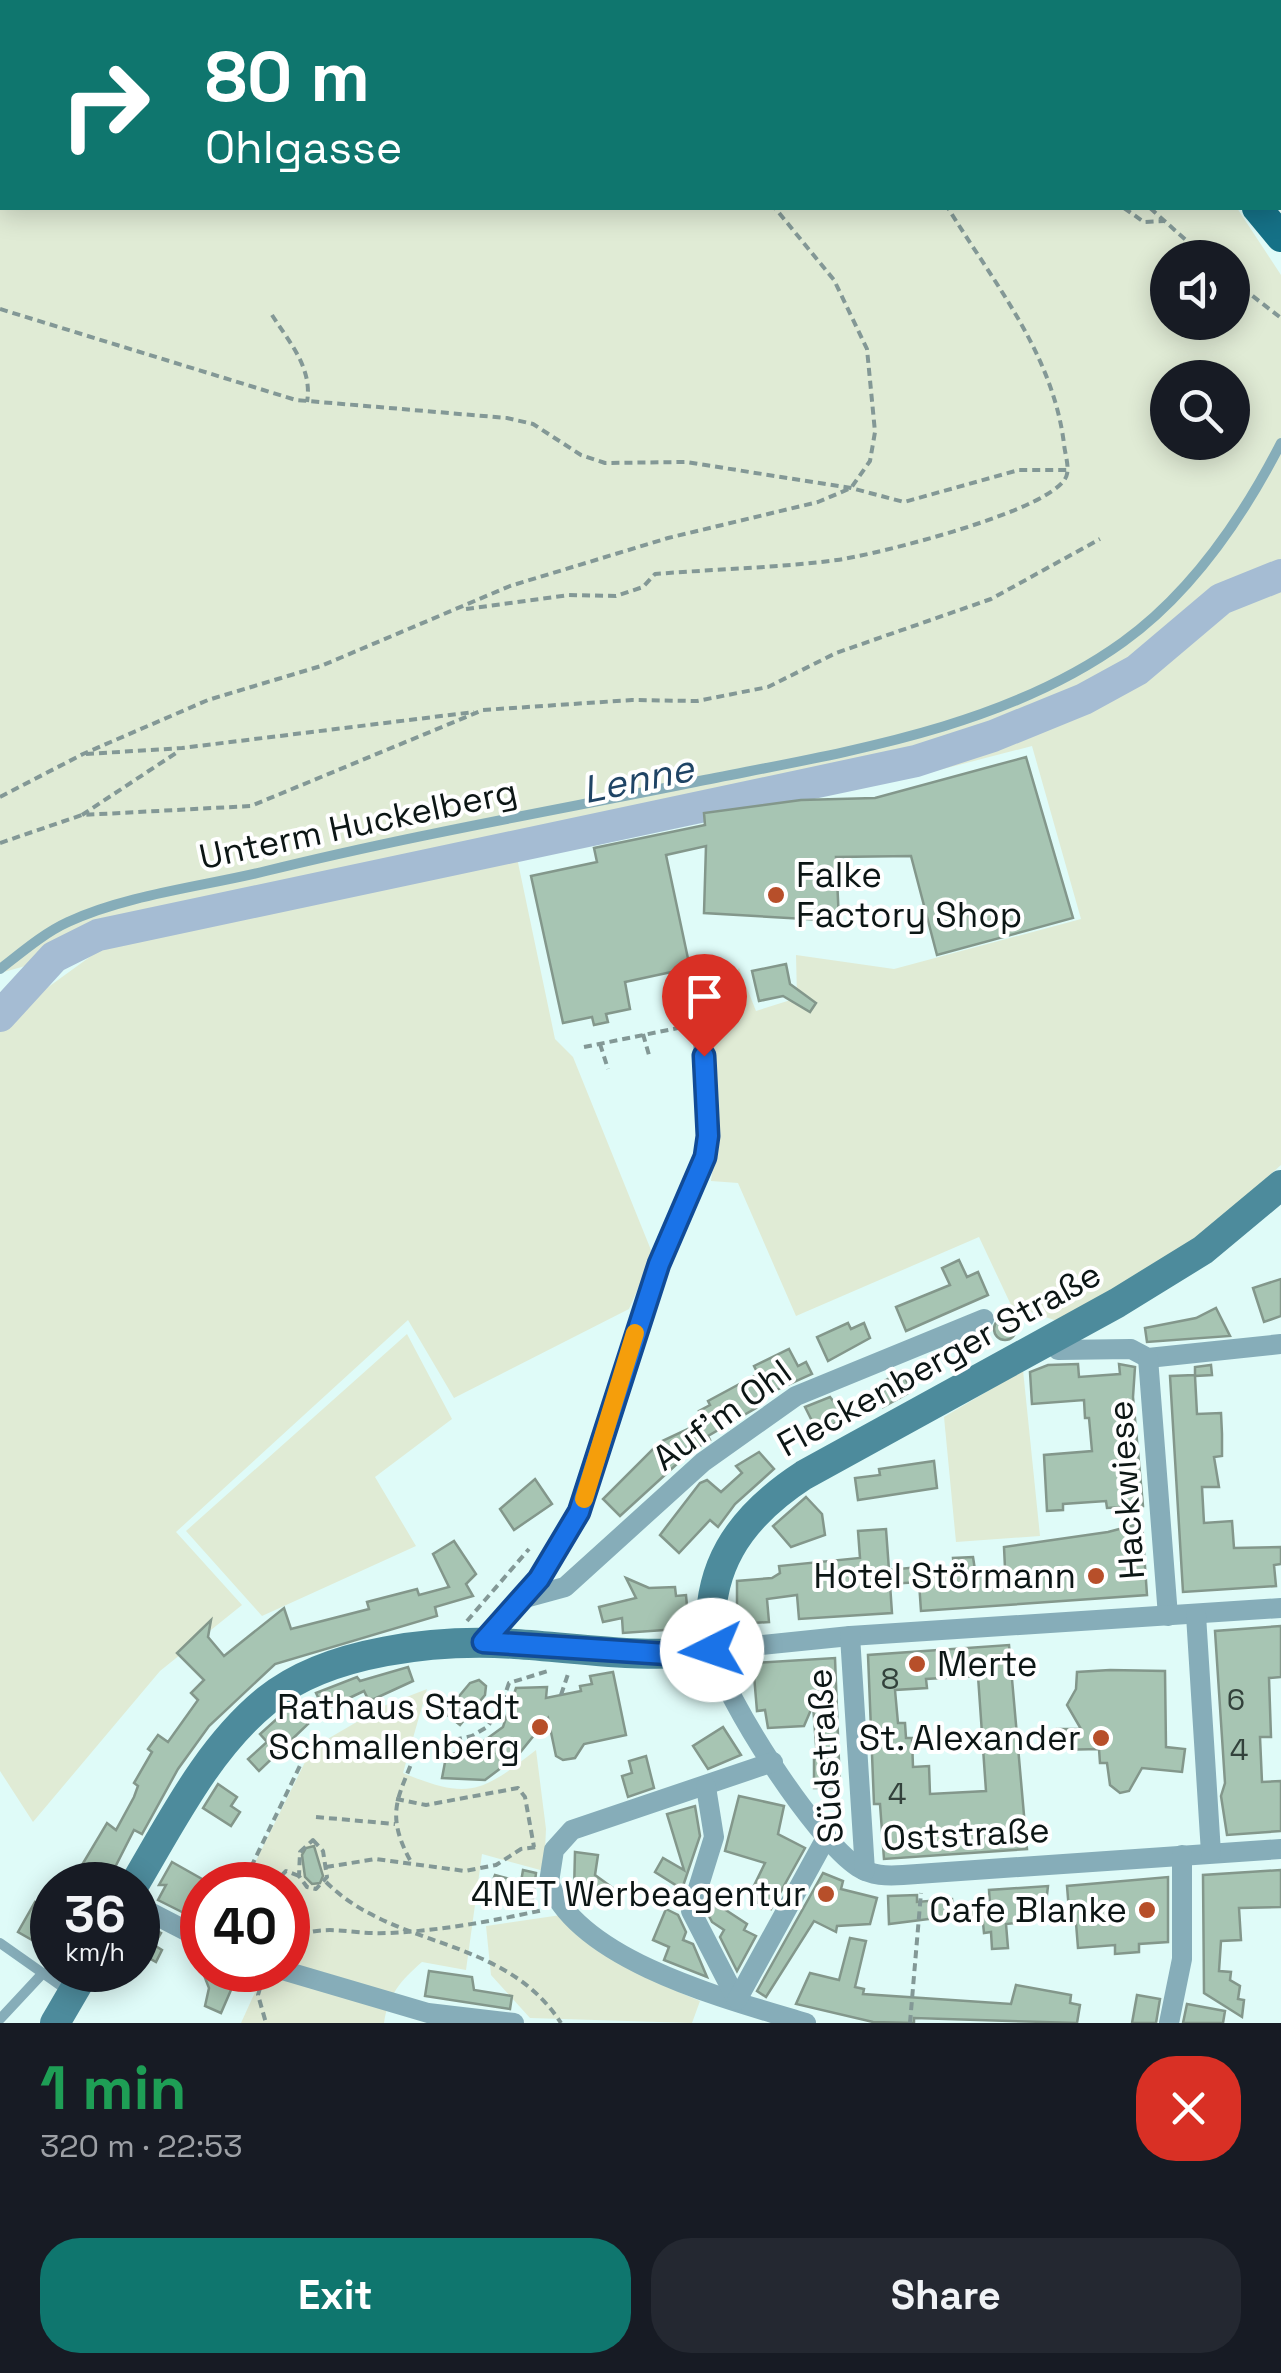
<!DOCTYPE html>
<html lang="en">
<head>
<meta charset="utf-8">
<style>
	:root { --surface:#171b24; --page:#242831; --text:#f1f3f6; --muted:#9ea1a6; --accent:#0f766e }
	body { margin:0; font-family:"Space Grotesk",sans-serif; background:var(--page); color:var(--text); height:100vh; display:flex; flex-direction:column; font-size:38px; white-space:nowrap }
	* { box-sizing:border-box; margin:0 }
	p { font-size:32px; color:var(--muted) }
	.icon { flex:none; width:55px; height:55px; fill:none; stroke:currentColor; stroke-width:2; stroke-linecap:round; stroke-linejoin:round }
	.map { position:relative; height:2023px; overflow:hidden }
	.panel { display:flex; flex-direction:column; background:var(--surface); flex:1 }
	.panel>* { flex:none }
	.guide { position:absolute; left:0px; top:0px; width:1282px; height:210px; box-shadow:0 5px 25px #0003; background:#0f766e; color:#fff; overflow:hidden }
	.tools { position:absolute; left:1150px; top:240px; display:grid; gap:20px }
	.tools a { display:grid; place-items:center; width:100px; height:100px; border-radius:50%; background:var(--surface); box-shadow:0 5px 25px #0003; font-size:50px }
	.speed { position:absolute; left:30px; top:1862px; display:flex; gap:20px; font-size:50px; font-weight:700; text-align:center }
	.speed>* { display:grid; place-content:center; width:130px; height:130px; border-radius:50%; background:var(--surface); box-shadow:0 5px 25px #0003; line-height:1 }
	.speed small { font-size:25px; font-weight:400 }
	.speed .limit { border:15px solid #d22; background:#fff; color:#111 }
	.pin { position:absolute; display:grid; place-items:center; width:85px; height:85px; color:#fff; margin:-102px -42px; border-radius:50% 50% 50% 0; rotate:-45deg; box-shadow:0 0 10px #0007 }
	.pin .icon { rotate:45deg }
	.me { position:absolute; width:110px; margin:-55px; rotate:266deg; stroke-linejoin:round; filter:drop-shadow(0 0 8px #0008) }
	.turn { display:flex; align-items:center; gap:35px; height:210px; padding:0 40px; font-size:45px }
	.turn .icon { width:130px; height:130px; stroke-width:2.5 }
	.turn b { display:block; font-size:70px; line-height:85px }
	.round { display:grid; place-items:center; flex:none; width:105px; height:105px; border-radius:40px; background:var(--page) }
	.headline { display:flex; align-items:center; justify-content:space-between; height:170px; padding:0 40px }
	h1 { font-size:60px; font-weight:700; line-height:75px; color:#1e9e55 }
	.button { display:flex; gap:20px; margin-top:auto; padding:20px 40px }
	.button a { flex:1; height:115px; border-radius:40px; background:var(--accent); color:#fff; font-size:40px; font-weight:700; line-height:115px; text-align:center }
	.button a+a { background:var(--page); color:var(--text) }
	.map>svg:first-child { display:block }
	.green { fill:#e0ebd5; fill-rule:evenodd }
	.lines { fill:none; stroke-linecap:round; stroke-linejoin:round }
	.river { stroke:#a5bcd3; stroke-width:32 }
	.building { fill:#a7c5b3; stroke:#83978b; stroke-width:2.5; fill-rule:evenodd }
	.path { stroke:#839896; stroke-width:4; stroke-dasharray:8 5; stroke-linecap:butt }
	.lane { stroke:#86adb9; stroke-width:10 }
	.street { stroke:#86adb9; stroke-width:20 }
	.secondary { stroke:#4d8b9c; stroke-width:30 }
	.primary { stroke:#157187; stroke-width:30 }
	.route-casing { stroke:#114b97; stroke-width:25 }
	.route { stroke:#1a73e8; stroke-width:18 }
	.slow { stroke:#f59e0b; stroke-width:18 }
	.poi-dot { fill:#b74f2a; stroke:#fff; stroke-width:4 }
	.labels { text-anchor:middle; stroke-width:8; stroke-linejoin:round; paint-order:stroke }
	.number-label { font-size:30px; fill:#33423c }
	.street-label { font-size:35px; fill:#0c1615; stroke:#fff }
	.poi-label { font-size:35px; fill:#0c1615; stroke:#fff; text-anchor:end }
	.water-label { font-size:38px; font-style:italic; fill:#1f4465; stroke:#fff }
</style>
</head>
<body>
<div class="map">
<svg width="1281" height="2023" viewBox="0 0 1281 2023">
	<rect width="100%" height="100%" fill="#dffbf8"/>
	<g class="green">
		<path d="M0,0H1118L2,2V208H1237L1281,275V1165L1201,1235L1060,1322L1011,1305L979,1237L796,1316L738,1183L711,1181C720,1126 703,1040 721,993C724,985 733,976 739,968L756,1011L797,998L796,955L894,969L1081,919L1032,746L916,776L701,812L516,853L555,1039L573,1057L653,1255L629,1309L454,1398L408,1320L176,1532L242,1605L160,1671L33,1822L0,1771V1022L109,943L0,973ZM1168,258H1232V322H1168ZM1168,378H1232V442H1168Z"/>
		<polygon points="407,1334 452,1419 375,1477 416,1546 262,1616 186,1531"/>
		<polygon points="1023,1370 1040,1536 956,1542 944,1417"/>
		<path d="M427,1689L403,1773C469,1800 481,1793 536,1750L546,1829L544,1871L482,1854L466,1970L422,1962C401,1980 388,1995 384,2023H241L265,1970H288V1885H244L312,1748L386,1705Z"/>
		<path d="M561,1915C601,1954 649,1980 700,2001L692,2023L530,2018L491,1975L486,1926Z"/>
	</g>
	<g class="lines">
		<polyline class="river" points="0,1016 54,957 98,935 916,761 993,736 1084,699 1137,670 1221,599 1281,575"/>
	</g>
	<g class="building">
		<polygon points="1026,757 1073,918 937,955 911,856 836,857 839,921 704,913 706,846 666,855 690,968 625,982 630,1009 606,1014 608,1022 594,1025 592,1017 563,1023 531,876 597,862 594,848 705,825 704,813 801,800 875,798"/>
		<polygon points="786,964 790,984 816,1003 810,1012 783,996 759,1001 752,971"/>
		<polygon points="959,1260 967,1277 978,1272 988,1295 906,1331 896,1307 950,1285 942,1268"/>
		<polygon points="1281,1279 1281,1316 1264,1322 1253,1288"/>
		<polygon points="1216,1308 1230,1336 1147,1342 1145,1328 1196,1318"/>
		<circle cx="1005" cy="1329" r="11"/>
		<polygon points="848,1323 851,1329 864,1323 870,1338 828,1361 817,1337"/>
		<polygon points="789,1349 798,1366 806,1362 812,1374 752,1401 756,1408 708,1436 710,1440 690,1452 620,1516 603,1499 660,1442 705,1421 699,1411 710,1405 708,1401 758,1374 754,1366"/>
		<polygon points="1078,1364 1079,1377 1120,1374 1119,1364 1135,1367 1133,1397 1143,1506 1107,1508 1106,1501 1063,1504 1063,1510 1047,1511 1044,1455 1092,1451 1089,1418 1085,1418 1084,1400 1032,1404 1030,1372 1048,1365"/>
		<polygon points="1211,1365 1212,1375 1195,1376 1197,1414 1221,1413 1222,1434 1222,1456 1214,1457 1219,1487 1202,1487 1204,1523 1232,1521 1234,1548 1281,1547 1281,1564 1274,1565 1276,1586 1183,1592 1170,1376 1195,1375 1195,1367"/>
		<polygon points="901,1371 912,1391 883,1407 873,1388"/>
		<polygon points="830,1397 846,1417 818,1433 805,1407"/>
		<polygon points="759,1452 774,1469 735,1504 718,1527 710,1520 679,1553 660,1535 700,1483 707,1480 721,1492 742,1473 736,1466"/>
		<polygon points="934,1461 937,1488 858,1500 855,1478 880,1475 879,1469"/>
		<polygon points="535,1479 552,1504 514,1530 500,1509"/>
		<polygon points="806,1497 822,1514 825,1535 791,1547 773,1526"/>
		<polygon points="1142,1523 1147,1595 921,1611 919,1582 890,1584 892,1613 799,1619 797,1595 767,1599 769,1622 737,1624 737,1581 772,1578 780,1573 779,1566 860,1558 858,1531 886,1529 889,1570 918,1567 919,1572 954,1569 953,1558 973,1557 975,1570 1005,1568 1004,1547 1108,1532"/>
		<polygon points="454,1541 476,1574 466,1584 473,1596 435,1607 437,1616 275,1664 209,1726 178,1769 142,1834 134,1830 106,1885 70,1885 107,1823 116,1830 134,1797 138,1786 134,1783 152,1752 148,1749 158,1735 168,1742 198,1700 191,1693 204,1680 177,1653 211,1620 208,1637 224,1656 284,1608 291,1629 369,1609 367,1602 417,1589 419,1595 449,1587 433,1554"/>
		<polygon points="626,1578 649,1588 675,1587 676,1596 686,1595 687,1606 692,1605 692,1628 623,1633 622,1618 603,1622 599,1607 636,1598"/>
		<polygon points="1281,1626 1281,1677 1269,1678 1271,1737 1260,1737 1262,1782 1281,1781 1281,1831 1227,1835 1221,1796 1225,1783 1215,1631"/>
		<path d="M1009,1645L1027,1849L884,1859L880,1804H874L868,1655ZM978,1676L986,1791L930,1794L929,1766L913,1767L912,1738H906L905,1723H898L895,1690L927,1688L926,1679Z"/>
		<polygon points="835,1658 840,1788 814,1788 814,1758 817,1758 813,1705 804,1726 768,1728 765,1710 757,1711 753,1663"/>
		<polygon points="408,1667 413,1681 374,1699 368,1699 364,1691 324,1710 316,1693 357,1677 360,1681"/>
		<polygon points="1110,1670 1165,1671 1166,1747 1185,1749 1182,1772 1142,1768 1129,1791 1120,1793 1110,1785 1107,1763 1100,1763 1099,1749 1057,1750 1057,1729 1081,1729 1067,1705 1076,1689 1077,1672"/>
		<polygon points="613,1672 626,1735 584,1744 575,1758 563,1760 556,1756 548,1718 518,1755 485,1780 442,1778 446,1757 465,1749 492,1752 481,1743 503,1727 516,1688 547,1687 546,1698 581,1691 580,1686 592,1684 590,1676"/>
		<polygon points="479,1680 486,1686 485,1695 460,1725 445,1713 470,1683"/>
		<polygon points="291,1706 308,1724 259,1771 248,1759 267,1742 260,1734"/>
		<polygon points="723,1727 741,1755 708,1769 693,1746"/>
		<polygon points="646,1756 654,1788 628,1797 622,1776 632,1773 629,1761"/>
		<polygon points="218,1784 237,1797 231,1806 240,1812 231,1826 203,1808"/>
		<polygon points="739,1796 784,1806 778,1834 805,1848 771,1909 748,1898 765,1863 725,1851"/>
		<polygon points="695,1806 700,1836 682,1889 655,1872 663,1858 684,1870 667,1814"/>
		<polygon points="314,1846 323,1876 320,1883 312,1884 305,1877 302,1855 306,1848"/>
		<polygon points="575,1852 598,1855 595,1875 613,1888 605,1900 574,1892"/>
		<polygon points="172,1862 202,1879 202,1922 158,1900 166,1885 159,1885"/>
		<polygon points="523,1870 536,1873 532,1907 485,1901 495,1875 521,1882"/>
		<polygon points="1281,1870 1281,1907 1239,1908 1241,1940 1221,1941 1219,1971 1231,1972 1230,1980 1240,1986 1238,1999 1244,2000 1242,2017 1204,1993 1203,1875"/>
		<polygon points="823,1873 843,1881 841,1889 877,1898 870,1924 837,1926 836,1932 814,1921 766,1997 757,1991"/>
		<polygon points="1168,1877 1168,1942 1139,1944 1139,1952 1115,1954 1115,1945 1078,1948 1076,1923 1070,1923 1067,1886"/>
		<polygon points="1048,1886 1044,1920 1006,1924 1008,1948 992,1949 991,1932 984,1933 983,1923 969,1924 967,1905 990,1904 989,1890"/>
		<polygon points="917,1895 917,1902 952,1899 953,1916 889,1924 888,1896"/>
		<polygon points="712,1901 747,1924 744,1930 756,1936 737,1971 720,1937 724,1930 712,1922 706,1910"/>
		<polygon points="35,1902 52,1912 52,1941 48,1949 18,1932"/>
		<polygon points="666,1909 678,1915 686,1932 683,1940 693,1944 707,1977 664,1960 669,1947 653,1940"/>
		<polygon points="138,1921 161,1933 154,1945 162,1950 156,1962 138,1952"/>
		<polygon points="850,1938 866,1941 855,1987 864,1989 863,1994 1011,2004 1016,1985 1071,1995 1070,2003 1080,2005 1077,2023 914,2018 914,2023 873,2022 796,2004 810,1973 839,1980"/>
		<polygon points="202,1970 227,1970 223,1979 234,1983 221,2013 205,2006 209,1988"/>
		<polygon points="429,1971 472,1977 474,1990 512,1996 510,2009 425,1996"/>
		<polygon points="1137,1995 1160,1999 1156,2023 1132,2023"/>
		<polygon points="1187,2004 1225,2011 1223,2023 1183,2023"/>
	</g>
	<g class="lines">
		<g class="path">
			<polyline points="586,0 588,2"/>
			<polyline points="969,0 971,2"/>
			<polyline points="1280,195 1281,196"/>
			<polyline points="1124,208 1144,222 1164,221"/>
			<polyline points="1150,208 1206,258"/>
			<polyline points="1232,280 1281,318"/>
			<polyline points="0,309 296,400 507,418 533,424 581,455 605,463 686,462 851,488 904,502 1019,470 1068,470"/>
			<path d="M272,315C289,342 313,368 307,402"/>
			<path d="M466,609L569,595L616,596L643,587L655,574C716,569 777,568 837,560C874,555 1061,509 1067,474C1069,465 1065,454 1064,444C1053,354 994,283 948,208"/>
			<polyline points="86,754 182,748 474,712"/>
			<polyline points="0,797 83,754 208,700 321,666 510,586 668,538 818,502 851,488 870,461 875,432 867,349 834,280 775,208"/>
			<polyline points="82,815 179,751"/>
			<polyline points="0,843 82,815 251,806 483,710 632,700 697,701 768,687 836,653 991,599 1100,539"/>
			<polyline points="643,1034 649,1055"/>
			<polyline points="600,1044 608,1069"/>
			<polyline points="584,1047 683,1027"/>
			<polyline points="467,1621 529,1549"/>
			<polyline points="561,1695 569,1671"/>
			<polyline points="396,1799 426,1805 518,1788 525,1797 534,1847"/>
			<polyline points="316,1817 395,1824"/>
			<polygon points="313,1840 323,1851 327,1877 316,1889 307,1887 299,1876 300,1852"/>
			<path d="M410,1860C383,1810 401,1795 417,1748L472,1736L487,1727L500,1709L509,1683L548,1671"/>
			<polyline points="326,1867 376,1859 465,1871 496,1865 521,1849 537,1847"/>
			<path d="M326,1882C394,1950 504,1935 561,2023"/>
			<polyline points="272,1885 252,1865 310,1745"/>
			<polyline points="272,1885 286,1871 299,1876"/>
			<path d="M288,1939C328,1922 348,1935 388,1933C439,1931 493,1921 543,1910"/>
			<polyline points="264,1975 258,1995 266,2023"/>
			<polyline points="910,2023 921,1893"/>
		</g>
		<g class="lane">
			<path d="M0,969C22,952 44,933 68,922C125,895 205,886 266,871C408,836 551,811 695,782C838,753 1001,730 1123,642C1191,593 1243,517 1281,443"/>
			<polyline points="0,1943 71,1993"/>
			<polyline points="0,2019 43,1973"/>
		</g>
		<g class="street">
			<polyline points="1051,1339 1058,1350 1131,1349 1148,1358 1281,1344"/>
			<polyline points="1148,1358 1168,1616"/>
			<polyline points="521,1599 565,1587 703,1462 796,1396 984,1319"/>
			<path d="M1281,1608L850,1636L712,1650C725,1700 815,1839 858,1867C872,1876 887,1876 903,1875L1281,1849"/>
			<polyline points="1196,1615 1211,1853"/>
			<polyline points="850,1636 865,1871"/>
			<polyline points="483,1642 547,1568 579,1512 659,1264 705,1157 708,1119 701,1009"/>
			<path d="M773,1762L572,1830L554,1850L549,1882C579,1962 733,2001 806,2023"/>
			<polyline points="706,1787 714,1837 691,1911 737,2000"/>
			<polyline points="138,1906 202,1939"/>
			<polyline points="282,1970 428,2013 514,2023"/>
			<polyline points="737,2000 827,1836"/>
			<polyline points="1169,2023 1182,1959 1182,1855"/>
		</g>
		<g class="secondary">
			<path d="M134,1885C172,1821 208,1748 267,1700C328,1650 439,1639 515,1644C580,1648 647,1660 712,1650C703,1570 738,1518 804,1475L1117,1303L1203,1250L1281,1185"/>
			<polyline points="55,2023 86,1970"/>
		</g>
		<g class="primary">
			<polyline points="1134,0 1135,2"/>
			<polyline points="1257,208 1281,237"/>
		</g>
	</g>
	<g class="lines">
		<defs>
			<polyline id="route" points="704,1056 708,1136 705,1157 659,1264 579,1512 539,1579 483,1642 666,1654 712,1650"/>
		</defs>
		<use href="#route" class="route-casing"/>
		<use href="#route" class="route"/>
		<polyline class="slow" points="584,1499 635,1333"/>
	</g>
	<g class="poi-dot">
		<circle cx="776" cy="895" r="10"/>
		<circle cx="1096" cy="1576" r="10"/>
		<circle cx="917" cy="1664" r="10"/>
		<circle cx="540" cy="1727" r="10"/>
		<circle cx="1101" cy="1738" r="10"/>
		<circle cx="826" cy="1894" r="10"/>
		<circle cx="1147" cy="1910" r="10"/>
	</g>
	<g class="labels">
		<g class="number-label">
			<text x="890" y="1689">8</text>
			<text x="1236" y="1710">6</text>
			<text x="1239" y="1760">4</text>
			<text x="897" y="1804">4</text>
		</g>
		<g class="street-label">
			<text transform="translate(358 824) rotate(-12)" y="12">Unterm Huckelberg</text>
			<text transform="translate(939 1359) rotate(-29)" y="12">Fleckenberger Straße</text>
			<text transform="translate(722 1415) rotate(-36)" y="12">Auf'm Ohl</text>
			<text transform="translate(1126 1490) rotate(-94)" y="12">Hackwiese</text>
			<text transform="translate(825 1756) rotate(-94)" y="12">Südstraße</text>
			<text transform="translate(966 1834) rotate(-3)" y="12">Oststraße</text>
		</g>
		<g class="poi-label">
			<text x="796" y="887" text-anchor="start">Falke<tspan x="796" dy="40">Factory Shop</tspan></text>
			<text x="1076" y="1588">Hotel Störmann</text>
			<text x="937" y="1676" text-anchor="start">Merte</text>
			<text x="520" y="1719">Rathaus Stadt<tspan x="520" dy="40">Schmallenberg</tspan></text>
			<text x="1081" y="1750">St. Alexander</text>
			<text x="806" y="1906">4NET Werbeagentur</text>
			<text x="1127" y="1922">Cafe Blanke</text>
		</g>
		<g class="water-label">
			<text transform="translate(638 779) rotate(-12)" y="13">Lenne</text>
		</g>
	</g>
</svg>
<div class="tools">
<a><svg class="icon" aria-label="sound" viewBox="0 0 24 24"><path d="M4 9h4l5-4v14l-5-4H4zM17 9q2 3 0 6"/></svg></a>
<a><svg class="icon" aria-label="search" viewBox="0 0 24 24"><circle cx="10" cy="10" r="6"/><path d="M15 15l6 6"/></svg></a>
</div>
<div class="speed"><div>36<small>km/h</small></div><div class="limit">40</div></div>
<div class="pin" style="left:704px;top:1056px;background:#d93025"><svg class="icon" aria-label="arrive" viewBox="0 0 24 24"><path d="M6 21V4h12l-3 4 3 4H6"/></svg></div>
<svg class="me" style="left:712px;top:1650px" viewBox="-20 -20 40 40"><circle r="19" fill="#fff"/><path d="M0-13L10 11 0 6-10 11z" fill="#1a73e8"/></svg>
<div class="guide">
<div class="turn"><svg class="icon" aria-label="right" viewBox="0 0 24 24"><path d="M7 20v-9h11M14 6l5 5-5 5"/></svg><div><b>80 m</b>Ohlgasse</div></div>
</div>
</div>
<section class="panel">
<div class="headline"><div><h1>1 min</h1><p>320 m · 22:53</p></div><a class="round" style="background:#d93025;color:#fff"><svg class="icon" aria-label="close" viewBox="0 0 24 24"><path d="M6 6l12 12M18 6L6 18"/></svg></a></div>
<div class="button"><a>Exit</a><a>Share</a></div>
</section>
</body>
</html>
